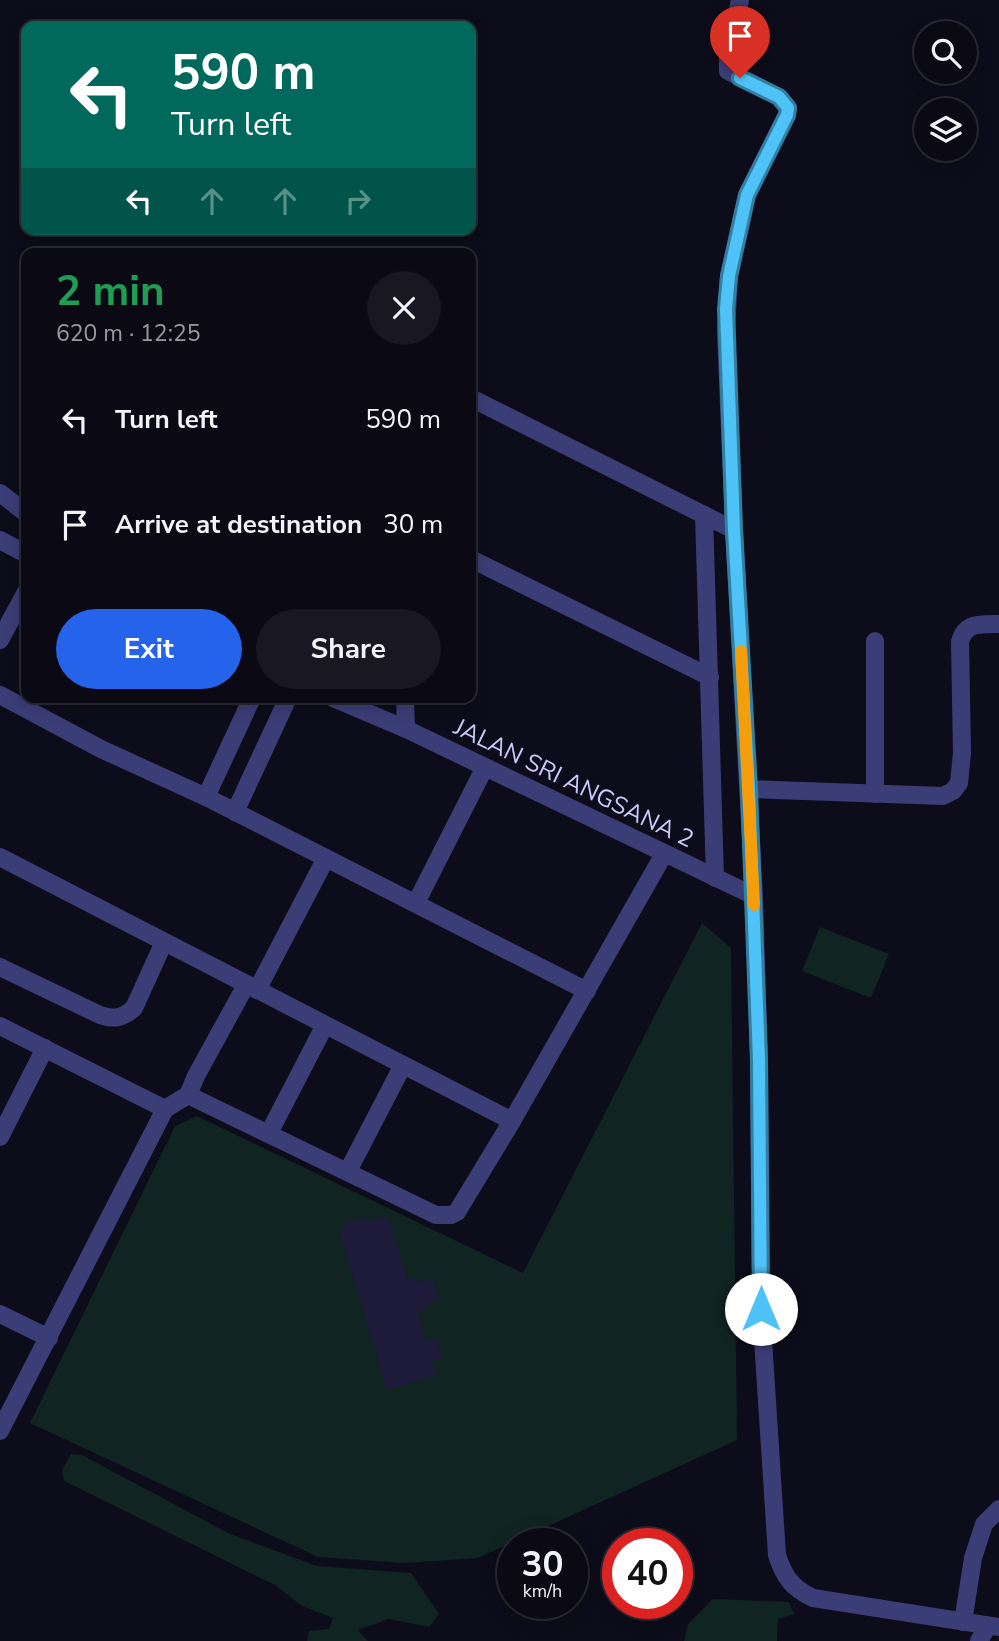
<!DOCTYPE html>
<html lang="en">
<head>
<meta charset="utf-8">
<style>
	:root { --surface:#0a0914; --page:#181722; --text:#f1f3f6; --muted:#999aa0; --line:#2a2a34; --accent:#2563eb }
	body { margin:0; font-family:"Nunito Sans",sans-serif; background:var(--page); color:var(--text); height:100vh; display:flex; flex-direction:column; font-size:26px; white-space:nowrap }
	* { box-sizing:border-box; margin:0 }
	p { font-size:23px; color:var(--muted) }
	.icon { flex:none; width:38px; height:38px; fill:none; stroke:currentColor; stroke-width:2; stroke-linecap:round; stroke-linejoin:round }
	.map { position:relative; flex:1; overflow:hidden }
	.panel { position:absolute; left:21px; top:248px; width:455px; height:455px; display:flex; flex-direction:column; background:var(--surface); border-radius:14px; box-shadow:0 4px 18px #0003,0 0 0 2px var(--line) }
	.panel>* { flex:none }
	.top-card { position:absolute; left:21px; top:21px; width:455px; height:214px; border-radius:14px; box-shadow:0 4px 18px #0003,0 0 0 2px var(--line); background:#00695c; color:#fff; overflow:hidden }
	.controls { position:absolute; left:914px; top:21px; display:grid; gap:14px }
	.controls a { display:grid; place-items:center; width:63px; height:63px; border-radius:50%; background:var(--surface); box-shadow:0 4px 18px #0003,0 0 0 2px var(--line); font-size:35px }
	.speed { position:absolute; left:497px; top:1528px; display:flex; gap:14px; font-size:35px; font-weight:700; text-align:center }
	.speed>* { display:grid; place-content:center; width:91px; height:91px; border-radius:50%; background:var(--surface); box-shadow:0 4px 18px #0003,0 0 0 2px var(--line); line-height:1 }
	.speed small { font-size:18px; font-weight:400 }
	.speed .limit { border:10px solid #d22; background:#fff; color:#111 }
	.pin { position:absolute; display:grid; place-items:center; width:60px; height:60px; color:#fff; margin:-72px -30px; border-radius:50% 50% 50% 0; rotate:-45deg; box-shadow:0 0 7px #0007 }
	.pin .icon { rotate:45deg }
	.me { position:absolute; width:77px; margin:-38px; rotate:0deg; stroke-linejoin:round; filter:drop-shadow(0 0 5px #0008) }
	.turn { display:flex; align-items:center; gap:24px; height:147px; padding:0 35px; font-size:32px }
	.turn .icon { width:91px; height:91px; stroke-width:2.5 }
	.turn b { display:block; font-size:49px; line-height:60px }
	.lanes { display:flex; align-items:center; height:66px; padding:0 35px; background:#0003; justify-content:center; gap:35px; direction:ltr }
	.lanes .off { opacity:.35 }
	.round { display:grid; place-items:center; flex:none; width:74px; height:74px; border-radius:37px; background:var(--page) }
	.head { display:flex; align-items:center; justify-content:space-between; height:119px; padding:0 35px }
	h1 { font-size:42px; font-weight:700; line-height:52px; color:#1e9e55 }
	.action { display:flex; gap:14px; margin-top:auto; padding:14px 35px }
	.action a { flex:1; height:80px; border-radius:42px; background:var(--accent); color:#fff; font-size:28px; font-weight:700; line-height:80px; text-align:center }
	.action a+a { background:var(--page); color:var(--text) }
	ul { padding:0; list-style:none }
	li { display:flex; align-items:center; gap:21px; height:105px; padding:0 35px }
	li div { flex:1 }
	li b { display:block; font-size:26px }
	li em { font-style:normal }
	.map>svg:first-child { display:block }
	.green { fill:#102421 }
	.building { fill:#1e1a3a }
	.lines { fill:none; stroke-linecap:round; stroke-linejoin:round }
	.minor { stroke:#3b3d76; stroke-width:18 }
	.route-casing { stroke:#337fa1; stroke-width:18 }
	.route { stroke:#4fc3f7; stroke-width:12 }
	.slow { stroke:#f59e0b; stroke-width:12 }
	.labels { text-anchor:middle; stroke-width:7; stroke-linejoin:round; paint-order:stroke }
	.street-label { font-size:24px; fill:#cccafb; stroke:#0d0c1a }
</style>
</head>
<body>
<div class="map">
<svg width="999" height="1641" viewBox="0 0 999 1641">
	<rect width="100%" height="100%" fill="#0d0c1a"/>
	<g class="green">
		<polygon points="702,923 731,948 737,1440 478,1558 404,1563 318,1557 30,1423 175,1126 197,1116 523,1273"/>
		<polygon points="820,927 889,954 871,998 802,971"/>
		<polygon points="71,1454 82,1455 228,1533 317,1566 411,1573 439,1614 429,1627 389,1619 358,1630 368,1641 307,1641 309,1631 329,1629 333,1618 302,1606 275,1585 64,1481 62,1470"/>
		<polygon points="713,1599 789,1602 794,1614 778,1619 777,1641 684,1641 688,1624"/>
	</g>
	<polygon class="building" points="388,1216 408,1280 416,1277 418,1282 433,1278 439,1300 425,1305 426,1310 418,1312 426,1341 436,1338 442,1358 432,1361 437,1376 387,1390 339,1230 346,1228 345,1223 365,1217 367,1222"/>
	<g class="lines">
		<g class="minor">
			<path d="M740,0L728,56V71L779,97L788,108L787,115L747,195L729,276L726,331L734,530L754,896L759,1060L761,1309L777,1555C784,1577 792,1588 813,1598L999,1627"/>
			<polyline points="471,398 734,530"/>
			<polyline points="0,493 26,513"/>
			<polyline points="704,515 715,878"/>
			<polyline points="0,540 26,554"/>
			<polyline points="471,559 710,677"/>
			<polyline points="0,640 26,592"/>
			<polyline points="0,695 101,749 206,797 587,991"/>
			<polyline points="333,698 406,729 754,896"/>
			<polyline points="405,698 406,729"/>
			<path d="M749,789L943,796L953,791L959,783L962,753L960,642C965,622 981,624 999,624"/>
			<polyline points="875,794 875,641"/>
			<polyline points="206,797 252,698"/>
			<polyline points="235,812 288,698"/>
			<polyline points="0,857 512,1121"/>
			<polyline points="416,903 485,767"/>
			<path d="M0,967L100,1015C114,1020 123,1018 134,1008L164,942"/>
			<polyline points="257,990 326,858"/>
			<polyline points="0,1026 165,1109"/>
			<polyline points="188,1095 196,1076 246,985"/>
			<polyline points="269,1133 325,1025"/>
			<polyline points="0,1137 45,1048"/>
			<polyline points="348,1171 403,1065"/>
			<polyline points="0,1314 49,1338"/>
			<polyline points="0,1431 165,1109 188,1095 436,1215 451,1215 457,1212 512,1121 664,854"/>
			<polyline points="963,1622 973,1558 984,1524 999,1509"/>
			<polyline points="979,1641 988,1626"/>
		</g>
	</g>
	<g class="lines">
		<defs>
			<polyline id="route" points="740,78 779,97 788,108 787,115 747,195 729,276 726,309 734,530 749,789 755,951 759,1060 761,1309"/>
		</defs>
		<use href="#route" class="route-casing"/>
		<use href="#route" class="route"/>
		<polyline class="slow" points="741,651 754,905"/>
	</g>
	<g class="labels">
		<g class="street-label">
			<text transform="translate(574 783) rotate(26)" y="8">JALAN SRI ANGSANA 2</text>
		</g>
	</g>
</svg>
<div class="controls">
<a><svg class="icon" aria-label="search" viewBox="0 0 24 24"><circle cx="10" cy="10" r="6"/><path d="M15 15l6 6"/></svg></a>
<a><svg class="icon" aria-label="layers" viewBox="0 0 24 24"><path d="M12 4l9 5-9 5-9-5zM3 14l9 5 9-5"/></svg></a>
</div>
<div class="speed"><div>30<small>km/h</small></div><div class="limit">40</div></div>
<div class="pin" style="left:740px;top:78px;background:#d93025"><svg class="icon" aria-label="arrive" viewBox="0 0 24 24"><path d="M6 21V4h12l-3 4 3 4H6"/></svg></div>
<svg class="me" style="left:761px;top:1309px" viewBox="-20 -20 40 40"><circle r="19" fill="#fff"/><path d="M0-13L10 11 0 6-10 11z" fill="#4fc3f7"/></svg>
<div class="top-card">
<div class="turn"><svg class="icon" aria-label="left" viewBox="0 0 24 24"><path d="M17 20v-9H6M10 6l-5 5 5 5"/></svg><div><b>590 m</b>Turn left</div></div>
<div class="lanes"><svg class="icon" aria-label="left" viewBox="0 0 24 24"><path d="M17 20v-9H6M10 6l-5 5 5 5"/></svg><svg class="icon off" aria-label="ahead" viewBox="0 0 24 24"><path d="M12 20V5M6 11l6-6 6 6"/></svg><svg class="icon off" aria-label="ahead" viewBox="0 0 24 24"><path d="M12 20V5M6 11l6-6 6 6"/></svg><svg class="icon off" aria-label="right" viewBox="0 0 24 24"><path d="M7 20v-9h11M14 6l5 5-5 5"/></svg></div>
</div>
<section class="panel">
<div class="head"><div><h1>2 min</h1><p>620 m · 12:25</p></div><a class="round"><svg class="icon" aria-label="close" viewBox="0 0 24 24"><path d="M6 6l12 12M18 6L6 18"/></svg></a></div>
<ul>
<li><svg class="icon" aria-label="left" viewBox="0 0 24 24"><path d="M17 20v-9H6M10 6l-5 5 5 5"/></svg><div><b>Turn left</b></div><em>590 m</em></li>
<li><svg class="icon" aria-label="arrive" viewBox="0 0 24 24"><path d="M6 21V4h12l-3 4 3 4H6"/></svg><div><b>Arrive at destination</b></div><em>30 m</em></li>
</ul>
<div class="action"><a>Exit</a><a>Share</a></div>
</section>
</div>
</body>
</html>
